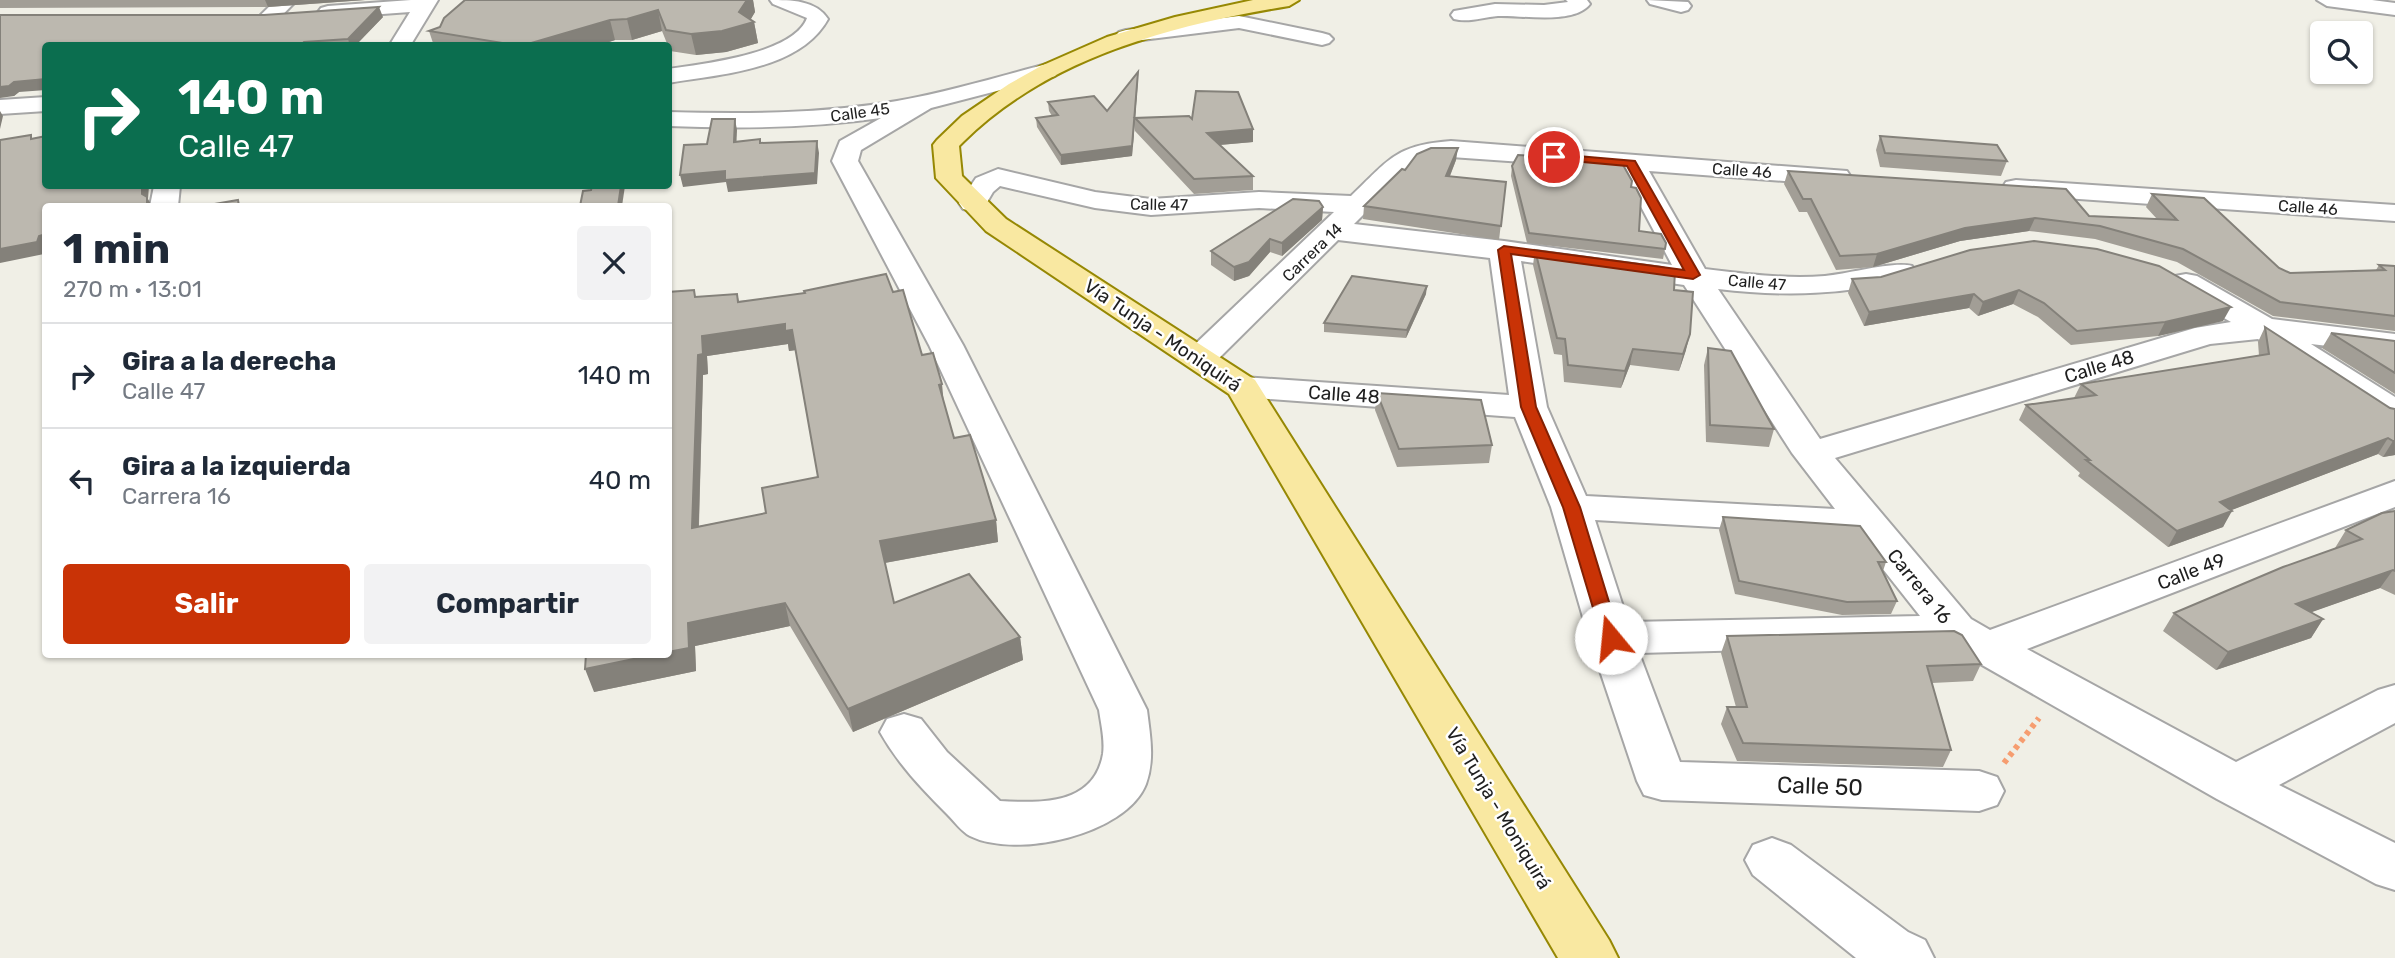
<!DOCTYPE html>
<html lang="es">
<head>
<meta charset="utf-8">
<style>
	:root { --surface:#fff; --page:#f2f2f3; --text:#1f2937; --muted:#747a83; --line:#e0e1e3; --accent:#c93306 }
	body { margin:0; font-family:Rubik,sans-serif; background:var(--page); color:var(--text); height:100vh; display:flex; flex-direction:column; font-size:26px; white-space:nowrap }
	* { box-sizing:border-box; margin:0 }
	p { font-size:23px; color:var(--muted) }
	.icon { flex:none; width:38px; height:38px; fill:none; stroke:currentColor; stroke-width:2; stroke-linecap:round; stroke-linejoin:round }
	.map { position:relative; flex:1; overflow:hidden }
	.details { position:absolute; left:42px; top:203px; width:630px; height:455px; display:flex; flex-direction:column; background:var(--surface); border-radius:7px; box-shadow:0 2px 5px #0004 }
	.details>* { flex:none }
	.guide { position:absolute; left:42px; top:42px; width:630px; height:147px; border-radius:7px; box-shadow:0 2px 5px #0004; background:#0b6e4f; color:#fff; overflow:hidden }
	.fabs { position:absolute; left:2310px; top:21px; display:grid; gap:14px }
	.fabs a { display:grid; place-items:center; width:63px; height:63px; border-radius:7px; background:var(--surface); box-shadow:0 2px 5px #0004; font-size:35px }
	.pin { position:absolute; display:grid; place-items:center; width:60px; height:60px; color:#fff; margin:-30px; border:4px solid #fff; border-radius:50%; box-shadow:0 2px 7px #0007 }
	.me { position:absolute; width:77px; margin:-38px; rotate:343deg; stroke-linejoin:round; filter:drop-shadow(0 0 5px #0008) }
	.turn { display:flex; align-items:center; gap:24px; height:147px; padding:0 21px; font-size:32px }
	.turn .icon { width:91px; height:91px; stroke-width:2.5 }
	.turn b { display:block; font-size:49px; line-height:60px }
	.round { display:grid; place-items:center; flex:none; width:74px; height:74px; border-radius:7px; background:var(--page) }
	.head { display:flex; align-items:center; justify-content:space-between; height:119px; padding:0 21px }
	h1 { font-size:42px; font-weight:700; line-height:52px }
	.primary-button { display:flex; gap:14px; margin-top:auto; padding:14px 21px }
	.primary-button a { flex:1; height:80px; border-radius:7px; background:var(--accent); color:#fff; font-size:28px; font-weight:700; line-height:80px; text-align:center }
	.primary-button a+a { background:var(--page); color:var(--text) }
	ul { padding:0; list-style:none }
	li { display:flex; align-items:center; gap:21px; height:105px; padding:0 21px; border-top:2px solid var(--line) }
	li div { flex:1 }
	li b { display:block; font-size:26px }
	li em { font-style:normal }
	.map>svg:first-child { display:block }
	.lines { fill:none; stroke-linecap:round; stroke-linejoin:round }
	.minor-casing { stroke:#a6a6a6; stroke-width:4 }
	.major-casing { stroke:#968804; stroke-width:4 }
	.path { stroke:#f69d70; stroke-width:6; stroke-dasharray:4.5 4.5; stroke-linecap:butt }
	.minor { fill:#fff; fill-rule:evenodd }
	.major { fill:#f9e8a1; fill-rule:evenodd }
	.wall { fill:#a29e96; fill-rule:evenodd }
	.shaded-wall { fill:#84817a }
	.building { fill:#bcb8af; stroke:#84817a; stroke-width:2; fill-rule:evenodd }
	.route { fill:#c93306; stroke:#832104; stroke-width:2 }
	.labels { text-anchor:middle; stroke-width:5; stroke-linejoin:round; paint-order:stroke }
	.far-street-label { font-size:16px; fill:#1f1f1f; stroke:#fff }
	.street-label { font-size:19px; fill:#1f1f1f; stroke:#fff }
	.near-street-label { font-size:23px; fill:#1f1f1f; stroke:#fff }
</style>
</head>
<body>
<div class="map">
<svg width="2395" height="958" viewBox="0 0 2395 958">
	<rect width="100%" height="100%" fill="#f0efe6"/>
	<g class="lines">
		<defs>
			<g id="minor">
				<polygon points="276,0 297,0 252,46 229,46"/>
				<polygon points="411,0 438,0 410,46 389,46 410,12 328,18 321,16 318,12 321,8 328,6"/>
				<path d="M770,0C791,0 816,0 828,19C800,70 721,74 668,83V69C703,64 794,54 807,18L773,4Z"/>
				<path d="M1566,0H1587L1590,4C1574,25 1522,15 1498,16C1484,17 1468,23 1454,19L1451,15L1454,11L1495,4L1544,5L1568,2Z"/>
				<polygon points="1647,0 1688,2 1691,6 1688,10 1681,12 1650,4"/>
				<polygon points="2317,0 2372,0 2395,3 2395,15 2327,6"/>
				<polygon points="1239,16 1322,33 1329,35 1333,39 1329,43 1322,45 1239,28 1126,42 1119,40 1115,36 1119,32 1126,30"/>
				<path d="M1047,64L1055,66L1058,71L1055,76L931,108L861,150L858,161L963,345L1147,710C1150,735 1155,759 1146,784C1126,835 1016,859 970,836C962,832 954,821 947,814C922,789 898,764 880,732L887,719L904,714L921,719L947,752L1000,801C1040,803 1094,806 1103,754C1105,740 1101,724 1099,710L929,345L832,161L840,141L881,118C810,128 739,129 668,126V112C745,114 822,114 897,101C948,92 997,77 1047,64Z"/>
				<polygon points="46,97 46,111 0,114 0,100"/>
				<path d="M1451,141L1847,171L1851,177L1847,183L1838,185L1649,171L1705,269C1745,274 1785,279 1825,276C1849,274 1893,261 1912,266L1916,272L1912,278C1844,295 1787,297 1718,289L1820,439L2195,328L2231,322L2175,290L2171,283L2175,276L2186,274L2197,276L2272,319L2395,334V354L2311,344L2395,397V424L2382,421L2258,339L2210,344L1835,458L1971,619L1990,630L2395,481V507L2027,649L2236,762L2378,690L2395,685V723L2279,785L2395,843V890L2376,884L2217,799L1947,645L1639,653L1680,762L1979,771L1997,777L2004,791L1997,805L1979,811L1662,800L1644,795L1637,781L1589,638L1551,507L1515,417L1243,397L1231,394L1226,387L1231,380L1243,377L1509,395L1490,258L1338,240L1213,364L1201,367L1189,364L1184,357L1189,350L1334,212L1259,208L1151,215L1095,208L1000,186L993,192L983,209L973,211L963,209L959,203L976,178L998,169L1095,192L1151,199L1259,192L1351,196C1389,160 1395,145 1451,141ZM1451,157L1621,169L1672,265L1504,241L1354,224L1414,164L1429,158ZM1521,261L1684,285L1792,453L1835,509L1586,496L1547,407ZM1595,520L1856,535L1920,616L1628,622Z"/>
				<polygon points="2016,180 2395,205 2395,221 2006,194 2002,188 2006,182"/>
				<polygon points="154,186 180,186 178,206 150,206"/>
				<polygon points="1772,838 1791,845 1908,932 1925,940 1934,958 1856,958 1753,875 1745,860 1753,845"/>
			</g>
			<path id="major" d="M1253,0H1299L1289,6C1173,25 1049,57 963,142L959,146L962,176L1006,219L1255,380L1609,940L1618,958H1558L1229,394L986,231L936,178L933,145L937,140L962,116L1009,84L1041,66L1107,37L1175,17Z"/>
		</defs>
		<use href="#minor" class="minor-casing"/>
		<use href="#major" class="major-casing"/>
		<polyline class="path" points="2004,763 2039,718"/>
		<use href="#minor" class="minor"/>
		<use href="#major" class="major"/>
	</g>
	<g class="wall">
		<polygon points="0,0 365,0 268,7 0,8"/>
		<polygon points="465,0 753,0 755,12 750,20 754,22 758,43 726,52 696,55 670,51 662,31 632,40 615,40 597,46 434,46 429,31 440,27"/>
		<polygon points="0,15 383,17 355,46 46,46 19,92 14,96"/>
		<polygon points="1138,72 1135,118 1192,119 1253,129 1253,142 1220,145 1253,176 1253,190 1194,194 1135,131 1135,121 1132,156 1061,165 1037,127 1036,118 1052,116 1049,111 1048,102 1107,111"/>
		<polygon points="1880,136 2007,161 2001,176 1880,167 1876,150"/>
		<polygon points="1456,160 1450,176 1506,182 1499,240 1363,219 1364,206"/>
		<polygon points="1512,166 1631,187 1639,231 1666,243 1663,259 1527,243 1511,176"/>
		<polygon points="1788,171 2089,216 2157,219 2146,207 2152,194 2279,268 2290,273 2376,270 2379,265 2395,266 2395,331 2273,316 2177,262 2095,239 2029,231 1960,241 1873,267 1836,270 1807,212 1799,212 1784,184"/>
		<polygon points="1323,207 1322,220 1282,256 1270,252 1249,276 1234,281 1211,265 1211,251"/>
		<polygon points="1535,250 1674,290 1686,350 1679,371 1630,365 1621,388 1564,382 1562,355 1554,354 1533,265"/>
		<polygon points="1970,250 2223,321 2158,336 2071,345 2038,317 2013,304 1978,316 1969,308 1864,326 1848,293 1852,279 1881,277"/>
		<path d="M893,292L944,404L954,438L996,520L998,542L885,563L894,603L1020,637L1023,660L853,732L790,626L695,646L696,671L594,692L696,297L737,294L739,301ZM788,344L789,351L796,350L818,477L766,513L699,526L703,375L708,374L707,356Z"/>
		<polygon points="1426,294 1406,338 1324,332 1324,323"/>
		<polygon points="2265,327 2390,408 2395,455 2383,457 2378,454 2231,510 2223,527 2168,547 2078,476 2080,473 2019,420 2026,405 2074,398 2081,384 2259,356 2258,342"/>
		<polygon points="2331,333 2395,341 2395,394 2322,348"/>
		<polygon points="1708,348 1774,429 1769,447 1706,442 1704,365"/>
		<polygon points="1377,393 1492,445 1489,463 1397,467 1375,410"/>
		<polygon points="2395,511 2395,595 2380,588 2311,612 2323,619 2311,638 2216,670 2163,631 2174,613 2336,549 2335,548 2346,530"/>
		<polygon points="1723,517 1886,562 1883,571 1897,601 1891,614 1842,615 1735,594 1719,530"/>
		<polygon points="1727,636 1981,664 1973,681 1932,683 1951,750 1943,767 1737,761 1721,724 1727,707 1736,707 1721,653"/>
	</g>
	<g class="shaded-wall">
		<polygon points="265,0 365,0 268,7"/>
		<polygon points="747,0 753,0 755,12 748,24 754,22 758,43 726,52 696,55 691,34 739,12"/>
		<polygon points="379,7 383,17 355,46 350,46 348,39"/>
		<polygon points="658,10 662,31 632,40 627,19"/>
		<polygon points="610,20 615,40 597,46 521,46"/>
		<polygon points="1138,72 1138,81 1132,156 1061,165 1061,155 1132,146"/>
		<polygon points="46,79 46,90 19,92 14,96 0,98 0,87 14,82"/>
		<polygon points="0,111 3,116 0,129"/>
		<polygon points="735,119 737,130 736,153 734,142"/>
		<polygon points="1253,129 1253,142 1207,146 1207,133"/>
		<polygon points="817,141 819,153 817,184 728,192 726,182 683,187 680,175"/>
		<polygon points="1458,148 1456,160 1445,188 1446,176"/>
		<polygon points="142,186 149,186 148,199 152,206 147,206 142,194"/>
		<polygon points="621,186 625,186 622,206 618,206"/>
		<polygon points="1323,207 1322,220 1282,256 1282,243"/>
		<polygon points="2035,218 2029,231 1960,241 1873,267 1877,254 1965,228"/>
		<polygon points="46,234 46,250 44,254 0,263 0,249"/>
		<polygon points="1270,239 1270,252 1249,276 1234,281 1234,267"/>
		<polygon points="1427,286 1426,294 1406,338 1407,330"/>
		<polygon points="2019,290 2013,304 1978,316 1983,302"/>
		<polygon points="1974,294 1969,308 1864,326 1869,312"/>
		<polygon points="2231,307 2223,321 2158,336 2165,322"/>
		<polygon points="785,324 792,330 796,350 789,351 788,344 707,356 708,374 703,375 698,550 692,528 698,355 702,336"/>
		<polygon points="1690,334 1686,350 1679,371 1683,354"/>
		<polygon points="1633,349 1630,365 1621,388 1625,371"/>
		<polygon points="942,384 944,405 939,385"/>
		<polygon points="2388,438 2378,454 2211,518 2220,502"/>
		<polygon points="2393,441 2395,441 2395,455 2383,457"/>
		<polygon points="2232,511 2223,527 2168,547 2177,531"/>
		<polygon points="996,520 998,542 884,563 880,541"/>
		<polygon points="2393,570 2380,588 2284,622 2296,604"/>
		<polygon points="785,603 790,626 695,646 696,671 594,692 585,669 658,654 668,654 668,652 688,623"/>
		<polygon points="2323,619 2311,638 2216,670 2228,652"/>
		<polygon points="1020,637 1023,660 853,732 848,709"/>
	</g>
	<g class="building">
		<polygon points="465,0 747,0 739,12 754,22 722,31 691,34 666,30 658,10 627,19 610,20 521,46 429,31 440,27 444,18"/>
		<polygon points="379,7 348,39 304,42 301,45 285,46 46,46 46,79 14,82 9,86 0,87 0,15 264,15"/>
		<polygon points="1138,72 1132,146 1061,155 1036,118 1058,115 1048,102 1094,96 1107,111"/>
		<polygon points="1196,91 1238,92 1253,129 1207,133 1253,176 1194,179 1135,118 1189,116 1192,119"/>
		<polygon points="712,119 735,119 734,142 760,139 760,143 817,141 815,173 725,180 725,171 680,175 684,145 707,144"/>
		<polygon points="31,135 31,139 46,136 46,186 142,186 142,194 147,197 147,206 46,206 46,234 39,236 37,242 0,249 0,140"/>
		<polygon points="1880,136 1997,145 2007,161 1885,153"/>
		<polygon points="1431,148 1458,148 1446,176 1506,182 1501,226 1364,206 1402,169 1405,170 1417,154"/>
		<polygon points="1518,155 1622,163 1632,181 1631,187 1636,188 1641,198 1639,231 1661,234 1666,243 1665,249 1529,233 1512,166"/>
		<polygon points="1788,171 2066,189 2089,216 2177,220 2152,194 2204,198 2279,268 2290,273 2385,270 2379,265 2395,266 2395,316 2280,302 2183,249 2100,226 2035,218 1965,228 1877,254 1840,256 1811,199 1803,199"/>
		<polygon points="592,186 621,186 618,206 580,206 583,191 591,190"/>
		<polygon points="1293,199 1319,201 1323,207 1282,243 1270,239 1249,262 1234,267 1211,251"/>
		<polygon points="238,200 239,206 203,206"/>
		<polygon points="2034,241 2097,249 2159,266 2231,307 2165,322 2077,331 2044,303 2019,290 1983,302 1974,294 1869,312 1852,279 1881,277 1970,250"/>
		<polygon points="1535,250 1662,267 1675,271 1674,290 1693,292 1690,334 1683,354 1633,349 1625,371 1568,365 1565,339 1557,338"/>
		<path d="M886,274L893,292L903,290L922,355L933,353L942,384L939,385L954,438L970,435L996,520L880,541L894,603L969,574L1020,637L848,709L785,603L688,623L689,648L668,652V292L694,290L695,297L737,294L738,302L805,293L804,291ZM785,324V331L792,330L818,477L762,488L766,513L692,528L698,355L703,354L702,336Z"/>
		<polygon points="1352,276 1427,286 1407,330 1324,323"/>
		<polygon points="2265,327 2390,408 2395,409 2395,441 2393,441 2388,438 2220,502 2232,511 2177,531 2086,460 2090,460 2026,405 2096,395 2081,384 2269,354"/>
		<polygon points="2331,333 2395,341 2395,373"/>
		<polygon points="1708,348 1731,351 1774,429 1710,425"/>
		<polygon points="1377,393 1481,400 1492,445 1399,449"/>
		<polygon points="2395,511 2395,571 2393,570 2296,604 2323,619 2228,652 2174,613 2283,567 2362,539 2346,530 2382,513"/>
		<polygon points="1723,517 1860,526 1886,562 1878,562 1897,601 1847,602 1739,581"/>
		<polygon points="1954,631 1962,635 1981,664 1927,666 1951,750 1743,743 1727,707 1747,707 1727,636"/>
		<polygon points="586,654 658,654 585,669"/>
	</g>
	<polygon class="route" points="1554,154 1635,161 1700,275 1693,279 1511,254 1536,407 1580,507 1620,638 1618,642 1605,642 1602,638 1563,507 1521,407 1498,250 1504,246 1684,270 1627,166 1550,159 1549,157"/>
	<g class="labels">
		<g class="far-street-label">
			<text transform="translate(860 112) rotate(-8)" y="6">Calle 45</text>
			<text transform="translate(1742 170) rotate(4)" y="6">Calle 46</text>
			<text transform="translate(1159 204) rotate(1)" y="6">Calle 47</text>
			<text transform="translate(2308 207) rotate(4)" y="6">Calle 46</text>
			<text transform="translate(1312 252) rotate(-44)" y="6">Carrera 14</text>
			<text transform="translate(1757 282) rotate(5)" y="6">Calle 47</text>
		</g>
		<g class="street-label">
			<text transform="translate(1163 335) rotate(34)" y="7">Vía Tunja - Moniquirá</text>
			<text transform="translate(2099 366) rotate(-17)" y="7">Calle 48</text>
			<text transform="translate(1344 394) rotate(4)" y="7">Calle 48</text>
			<text transform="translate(2191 571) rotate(-21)" y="7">Calle 49</text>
			<text transform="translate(1920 586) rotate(51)" y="7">Carrera 16</text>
			<text transform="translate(1499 808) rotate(59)" y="7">Vía Tunja - Moniquirá</text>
		</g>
		<g class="near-street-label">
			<text transform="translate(1820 786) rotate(2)" y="8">Calle 50</text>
		</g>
	</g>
</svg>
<div class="fabs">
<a><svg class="icon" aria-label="search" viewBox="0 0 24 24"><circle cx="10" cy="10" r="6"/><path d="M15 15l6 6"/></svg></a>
</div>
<div class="pin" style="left:1554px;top:157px;background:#d93025"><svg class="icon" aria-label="arrive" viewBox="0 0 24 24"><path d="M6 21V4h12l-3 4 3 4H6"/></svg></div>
<svg class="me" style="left:1611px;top:638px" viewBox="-20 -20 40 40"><circle r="19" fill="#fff"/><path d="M0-13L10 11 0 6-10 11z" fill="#c93306"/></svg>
<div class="guide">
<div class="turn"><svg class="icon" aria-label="right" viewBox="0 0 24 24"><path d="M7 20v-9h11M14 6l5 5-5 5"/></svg><div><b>140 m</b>Calle 47</div></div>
</div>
<section class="details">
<div class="head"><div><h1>1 min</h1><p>270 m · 13:01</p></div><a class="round"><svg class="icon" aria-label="close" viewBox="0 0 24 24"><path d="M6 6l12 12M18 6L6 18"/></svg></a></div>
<ul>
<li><svg class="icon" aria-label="right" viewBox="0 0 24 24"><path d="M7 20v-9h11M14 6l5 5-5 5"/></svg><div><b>Gira a la derecha</b><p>Calle 47</p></div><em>140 m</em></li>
<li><svg class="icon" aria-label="left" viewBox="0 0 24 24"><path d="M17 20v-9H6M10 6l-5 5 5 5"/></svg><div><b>Gira a la izquierda</b><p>Carrera 16</p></div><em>40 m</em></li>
</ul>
<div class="primary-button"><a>Salir</a><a>Compartir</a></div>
</section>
</div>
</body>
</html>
